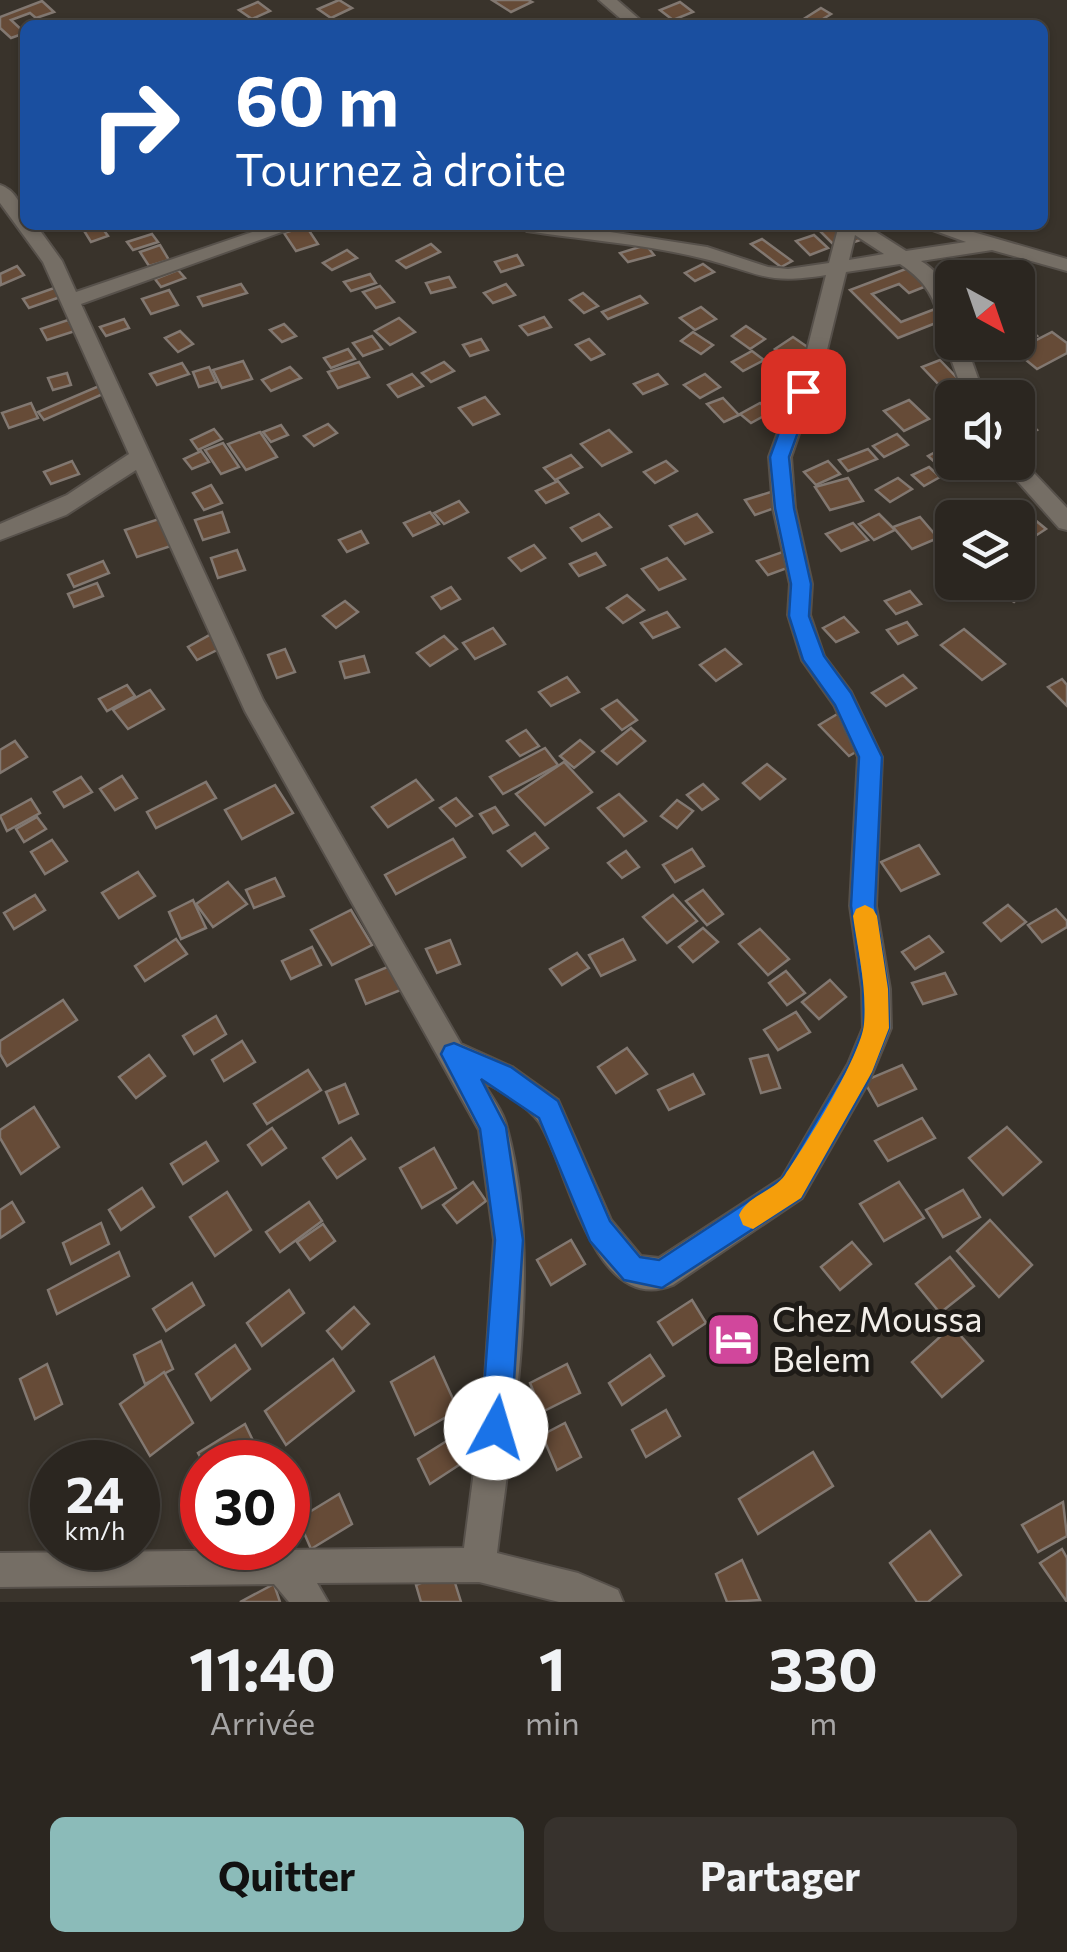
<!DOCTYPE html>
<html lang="fr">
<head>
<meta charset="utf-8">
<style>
	:root { --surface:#2b2620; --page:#37322d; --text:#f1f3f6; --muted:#a6a5a5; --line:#47433e; --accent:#8bbbb9 }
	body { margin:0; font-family:Commissioner,sans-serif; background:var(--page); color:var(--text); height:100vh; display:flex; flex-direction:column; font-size:38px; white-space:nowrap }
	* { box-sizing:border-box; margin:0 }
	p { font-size:32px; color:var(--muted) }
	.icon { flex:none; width:55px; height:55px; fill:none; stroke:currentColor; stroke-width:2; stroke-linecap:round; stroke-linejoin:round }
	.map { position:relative; height:1602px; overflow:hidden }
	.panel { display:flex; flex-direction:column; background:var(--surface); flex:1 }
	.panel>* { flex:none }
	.guide { position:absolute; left:20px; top:20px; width:1028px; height:210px; border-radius:15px; box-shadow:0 2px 8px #0004,0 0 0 2px var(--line); background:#1a4fa0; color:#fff; overflow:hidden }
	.needle { width:65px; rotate:140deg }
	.buttons { position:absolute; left:935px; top:260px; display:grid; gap:20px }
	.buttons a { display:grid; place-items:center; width:100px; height:100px; border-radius:15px; background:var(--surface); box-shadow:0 2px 8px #0004,0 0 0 2px var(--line); font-size:50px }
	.speed { position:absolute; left:30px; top:1440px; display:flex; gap:20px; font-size:50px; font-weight:700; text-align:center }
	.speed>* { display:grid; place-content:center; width:130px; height:130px; border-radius:50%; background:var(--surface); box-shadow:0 2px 8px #0004,0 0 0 2px var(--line); line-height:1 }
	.speed small { font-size:25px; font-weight:400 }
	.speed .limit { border:15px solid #d22; background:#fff; color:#111 }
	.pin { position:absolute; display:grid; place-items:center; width:85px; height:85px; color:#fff; margin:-42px; border-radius:20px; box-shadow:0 5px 15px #0006 }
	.me { position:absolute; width:110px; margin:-55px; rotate:6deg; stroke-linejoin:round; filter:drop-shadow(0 0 8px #0008) }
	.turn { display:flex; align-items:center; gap:35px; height:210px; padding:0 50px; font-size:45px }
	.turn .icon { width:130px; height:130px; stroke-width:2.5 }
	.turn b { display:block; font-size:70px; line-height:85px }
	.eta { display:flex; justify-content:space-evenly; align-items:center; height:170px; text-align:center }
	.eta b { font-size:60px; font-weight:700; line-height:70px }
	.primary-button { display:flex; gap:20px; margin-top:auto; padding:20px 50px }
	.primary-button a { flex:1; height:115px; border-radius:15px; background:var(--accent); color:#111; font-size:40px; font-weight:700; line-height:115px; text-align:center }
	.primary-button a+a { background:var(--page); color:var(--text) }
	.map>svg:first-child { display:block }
	.building { fill:#664b37; stroke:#827871; stroke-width:2.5 }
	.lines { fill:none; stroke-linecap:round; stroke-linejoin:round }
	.street-casing { stroke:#57514b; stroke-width:4 }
	.street { fill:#756e65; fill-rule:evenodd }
	.route { fill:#1a73e8; stroke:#114b97; stroke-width:2.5 }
	.slow { fill:#f59e0b }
	.labels { text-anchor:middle; stroke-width:10; stroke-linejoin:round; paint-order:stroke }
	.near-poi-label { font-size:35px; fill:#f2eee9; stroke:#1e1b17; text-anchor:start }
</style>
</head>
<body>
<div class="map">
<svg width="1067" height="1602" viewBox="0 0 1067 1602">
	<rect width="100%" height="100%" fill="#39332b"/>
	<g class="building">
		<polygon points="339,0 352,8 331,18 318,9"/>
		<polygon points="492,0 528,0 532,2 511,12"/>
		<polygon points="42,1 54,12 36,18 30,13 11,20 25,33 11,38 0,28 0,17"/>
		<polygon points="258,2 270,11 252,19 239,10"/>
		<polygon points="680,2 693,12 673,20 660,10"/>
		<polygon points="821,8 831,14 813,25 802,20"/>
		<polygon points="100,225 108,236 91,242 83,229"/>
		<polygon points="834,225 856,225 869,237 837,248 819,230"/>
		<polygon points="306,226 318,244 296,251 284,233"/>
		<polygon points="152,234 158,242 133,250 127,242"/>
		<polygon points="814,235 828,248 810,255 796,241"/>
		<polygon points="762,239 792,261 781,267 751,244"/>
		<polygon points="431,244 440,252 406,268 397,261"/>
		<polygon points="160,245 169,260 149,266 140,252"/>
		<polygon points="646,245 654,255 628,262 620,253"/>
		<polygon points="347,250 357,258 332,270 323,263"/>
		<polygon points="517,255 523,265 501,272 495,262"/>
		<polygon points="703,264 714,272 695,281 685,273"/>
		<polygon points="17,266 24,275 1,285 0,274"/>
		<polygon points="911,267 929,285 909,293 899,284 872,294 901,322 935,309 946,319 898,338 850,290"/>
		<polygon points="178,270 185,278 161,287 155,279"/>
		<polygon points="370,274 376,283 351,291 344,282"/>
		<polygon points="449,277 455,287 431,293 426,283"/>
		<polygon points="241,284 247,293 203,306 198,297"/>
		<polygon points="506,284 515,295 493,303 484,293"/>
		<polygon points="380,286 394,302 376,308 363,292"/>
		<polygon points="57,287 63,296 29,308 23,299"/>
		<polygon points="169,290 178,305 151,314 142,299"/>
		<polygon points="583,293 598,306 584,313 570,300"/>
		<polygon points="640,296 647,303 608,319 602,312"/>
		<polygon points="701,307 716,319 695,330 680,318"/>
		<polygon points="544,317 551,327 528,335 520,326"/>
		<polygon points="399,318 415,332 390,345 375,331"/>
		<polygon points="124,319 129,328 106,336 100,327"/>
		<polygon points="68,320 75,331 47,340 41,329"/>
		<polygon points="1018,320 1019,320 1037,336 1023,342 1018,337"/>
		<polygon points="284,324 296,336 282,342 270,330"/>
		<polygon points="746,326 765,339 750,349 732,336"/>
		<polygon points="180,331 193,344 178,352 165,338"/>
		<polygon points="693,332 713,345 701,354 681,341"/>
		<polygon points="1052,332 1067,343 1067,353 1037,369 1015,351"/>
		<polygon points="372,336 382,349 363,356 353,343"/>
		<polygon points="793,337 819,355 801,367 775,349"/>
		<polygon points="481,339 488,350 470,356 463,345"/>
		<polygon points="589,339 604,354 591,360 576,345"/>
		<polygon points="348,349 355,359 331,368 324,358"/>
		<polygon points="752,351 764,360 743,371 732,362"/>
		<polygon points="940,360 960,381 942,388 922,367"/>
		<polygon points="243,361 252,379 222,388 213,370"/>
		<polygon points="359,362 369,377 338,388 328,372"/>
		<polygon points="444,362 454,371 431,382 422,373"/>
		<polygon points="182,363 189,374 157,385 150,374"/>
		<polygon points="209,367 216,382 199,387 193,372"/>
		<polygon points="290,367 301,378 271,391 262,380"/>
		<polygon points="67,373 71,385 53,390 48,378"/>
		<polygon points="412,374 423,386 398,397 388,385"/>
		<polygon points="658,374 667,384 643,394 634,384"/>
		<polygon points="705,374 720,387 700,398 684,385"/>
		<polygon points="106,383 112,390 44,420 38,412"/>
		<polygon points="485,397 499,414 473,425 459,408"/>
		<polygon points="723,398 739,415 724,422 707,404"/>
		<polygon points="909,400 929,419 904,431 884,411"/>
		<polygon points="31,403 38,418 9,428 2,413"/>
		<polygon points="760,403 771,412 751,423 740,414"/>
		<polygon points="1022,416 1037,430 1024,437 1018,431 1018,418"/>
		<polygon points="328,424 337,433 314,446 304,436"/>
		<polygon points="281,425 288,435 271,442 263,432"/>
		<polygon points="214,429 222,439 198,450 191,440"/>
		<polygon points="609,430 631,452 602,466 581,444"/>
		<polygon points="260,432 277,457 246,470 228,444"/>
		<polygon points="897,434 908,445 884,457 873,446"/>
		<polygon points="223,443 239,467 221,474 205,450"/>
		<polygon points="952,443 952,460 940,467 928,456"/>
		<polygon points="868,449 877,459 848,471 839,460"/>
		<polygon points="201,451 209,462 192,469 184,459"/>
		<polygon points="571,455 582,467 555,480 544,468"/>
		<polygon points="72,461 79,474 51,484 44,472"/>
		<polygon points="666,461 677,471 655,483 644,472"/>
		<polygon points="828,461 840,474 816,485 804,472"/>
		<polygon points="929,467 940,477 924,486 912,475"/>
		<polygon points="848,478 863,501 830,510 815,487"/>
		<polygon points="898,478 912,489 890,502 876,490"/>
		<polygon points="558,481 568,493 546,503 536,491"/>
		<polygon points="211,485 222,503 204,510 193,493"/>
		<polygon points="774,491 783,505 755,515 745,500"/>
		<polygon points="459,501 468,512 444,524 434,513"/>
		<polygon points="222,512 229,532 203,540 195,520"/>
		<polygon points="430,512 439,524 413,536 404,523"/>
		<polygon points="599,514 611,527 582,541 571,528"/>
		<polygon points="697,514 712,532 685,544 670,526"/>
		<polygon points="879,514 895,530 874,540 859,524"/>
		<polygon points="1029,515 1046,529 1026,542 1018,535 1018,523"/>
		<polygon points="920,517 938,538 912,549 893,527"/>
		<polygon points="159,519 171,546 137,557 125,530"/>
		<polygon points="853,523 868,540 841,551 826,534"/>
		<polygon points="361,531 368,543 347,552 339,540"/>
		<polygon points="534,545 545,558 521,571 509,558"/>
		<polygon points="791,549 801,563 768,575 757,561"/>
		<polygon points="237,550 245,570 218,578 211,558"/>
		<polygon points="596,553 605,565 579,576 570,564"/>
		<polygon points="667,558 685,579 659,590 642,569"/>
		<polygon points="103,561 109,573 74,587 68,575"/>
		<polygon points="1018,578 1030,586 1014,602 999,592 1009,582 1018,582"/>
		<polygon points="97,583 103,596 74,607 68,594"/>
		<polygon points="451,587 460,599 441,609 432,597"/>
		<polygon points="910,591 921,604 896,614 885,601"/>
		<polygon points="627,595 644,610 623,623 607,608"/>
		<polygon points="345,601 358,612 336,628 323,616"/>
		<polygon points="667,612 679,627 653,638 641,623"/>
		<polygon points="844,617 858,632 836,642 823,628"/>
		<polygon points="907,622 917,635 898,644 887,630"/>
		<polygon points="493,628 505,644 475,659 463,643"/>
		<polygon points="964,629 1005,664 982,680 941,645"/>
		<polygon points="215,632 225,646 197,660 188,647"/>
		<polygon points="444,636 457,649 430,666 417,653"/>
		<polygon points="285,649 295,672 277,678 268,655"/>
		<polygon points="725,649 741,664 716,681 700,665"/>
		<polygon points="364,656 369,672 345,678 340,662"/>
		<polygon points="903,675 916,688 886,706 872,693"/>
		<polygon points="567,677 579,692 551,706 539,692"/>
		<polygon points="1062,679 1067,685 1067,706 1048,687"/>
		<polygon points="127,685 135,696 107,711 99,699"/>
		<polygon points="150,690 164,709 128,729 113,710"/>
		<polygon points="617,700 637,720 622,730 602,709"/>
		<polygon points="839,713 869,744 849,756 819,725"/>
		<polygon points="631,728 645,741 617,764 602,751"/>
		<polygon points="526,730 539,746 520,756 507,741"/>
		<polygon points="580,740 594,752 574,768 560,756"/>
		<polygon points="15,741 27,757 0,773 0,750"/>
		<polygon points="545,748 558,765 503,794 490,777"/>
		<polygon points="564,762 592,792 545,825 516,794"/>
		<polygon points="767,764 785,779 760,799 743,783"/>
		<polygon points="122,776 137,798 115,810 100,789"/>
		<polygon points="81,777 92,792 64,807 54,792"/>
		<polygon points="416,780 433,800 388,827 372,807"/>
		<polygon points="206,782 216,798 156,828 147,812"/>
		<polygon points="703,784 718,799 702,810 687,795"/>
		<polygon points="275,785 293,813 242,839 225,810"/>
		<polygon points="619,794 646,821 624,836 598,808"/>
		<polygon points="456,798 472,816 456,826 440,808"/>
		<polygon points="31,799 40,813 7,831 0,816"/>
		<polygon points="677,800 693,811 677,828 661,816"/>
		<polygon points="495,807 508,825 493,833 480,814"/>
		<polygon points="37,817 46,829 24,842 16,829"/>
		<polygon points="535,833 548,848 522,866 508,851"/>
		<polygon points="453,839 465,857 396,894 385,875"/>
		<polygon points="52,840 67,861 45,874 31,852"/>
		<polygon points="919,845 939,874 901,891 881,862"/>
		<polygon points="692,849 704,866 675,882 663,865"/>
		<polygon points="626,851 639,867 622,878 608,863"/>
		<polygon points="138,872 155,896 119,918 102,893"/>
		<polygon points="275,878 284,896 254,908 246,890"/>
		<polygon points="228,882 247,904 213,927 196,904"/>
		<polygon points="703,890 723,914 707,925 686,901"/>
		<polygon points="35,895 45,910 14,929 4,913"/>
		<polygon points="673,895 697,921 667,943 643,917"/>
		<polygon points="193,900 206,928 181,939 169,912"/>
		<polygon points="1008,905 1026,922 1001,941 984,923"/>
		<polygon points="1056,909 1067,921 1067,927 1042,942 1028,925"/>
		<polygon points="351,910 372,945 332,965 311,930"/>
		<polygon points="703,928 718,942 693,962 679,947"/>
		<polygon points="760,929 789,959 768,975 739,944"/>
		<polygon points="929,936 943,952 915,969 902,952"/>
		<polygon points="176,939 187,954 145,981 135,966"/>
		<polygon points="623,939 635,960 601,976 589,955"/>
		<polygon points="450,940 460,964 437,973 426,949"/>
		<polygon points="312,947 321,965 291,979 282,961"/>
		<polygon points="577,953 589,968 562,985 550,969"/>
		<polygon points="397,963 408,987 366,1004 356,980"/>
		<polygon points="786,971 805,993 787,1005 769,983"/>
		<polygon points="945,973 956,994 923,1004 912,983"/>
		<polygon points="830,980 846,997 819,1019 802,1002"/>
		<polygon points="63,1000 77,1020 7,1066 0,1054 0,1041"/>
		<polygon points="796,1012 810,1032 778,1050 764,1030"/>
		<polygon points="216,1016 226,1034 194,1054 183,1036"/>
		<polygon points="242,1041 255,1062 224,1081 212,1060"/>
		<polygon points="627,1048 647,1074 616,1093 598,1067"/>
		<polygon points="149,1055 165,1076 136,1098 119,1077"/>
		<polygon points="768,1055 780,1088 761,1093 750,1059"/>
		<polygon points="902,1065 916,1089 878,1106 864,1081"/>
		<polygon points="308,1070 321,1090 267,1124 254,1104"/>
		<polygon points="693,1074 704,1094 669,1110 658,1090"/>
		<polygon points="345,1084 358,1114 339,1123 326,1092"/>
		<polygon points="34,1107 59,1147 21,1174 0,1138 0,1130"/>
		<polygon points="922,1118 935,1138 888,1161 875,1141"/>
		<polygon points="1007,1127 1041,1162 1003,1195 969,1158"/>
		<polygon points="272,1128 286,1148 262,1165 248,1145"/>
		<polygon points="351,1138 365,1159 337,1178 323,1158"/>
		<polygon points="206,1142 218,1161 183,1184 171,1164"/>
		<polygon points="434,1148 456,1188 422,1208 400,1168"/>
		<polygon points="473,1182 486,1201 457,1223 443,1205"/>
		<polygon points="899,1182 924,1218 884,1241 860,1204"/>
		<polygon points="142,1188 154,1207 121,1230 109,1210"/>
		<polygon points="963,1190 980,1217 943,1237 926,1210"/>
		<polygon points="227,1192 251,1230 215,1256 190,1217"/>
		<polygon points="12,1202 24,1222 0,1238 0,1210"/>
		<polygon points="309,1202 322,1221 280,1252 266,1232"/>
		<polygon points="990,1220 1032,1265 999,1297 957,1251"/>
		<polygon points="101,1223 109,1244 71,1264 63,1243"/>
		<polygon points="323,1224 335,1241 310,1260 297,1242"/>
		<polygon points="571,1240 585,1264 551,1285 537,1260"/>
		<polygon points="852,1242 871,1264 840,1290 821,1267"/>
		<polygon points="119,1252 129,1276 57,1314 48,1290"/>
		<polygon points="950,1257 974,1286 940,1313 916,1284"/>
		<polygon points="192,1283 204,1305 166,1331 153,1309"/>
		<polygon points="289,1290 304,1313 262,1346 247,1323"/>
		<polygon points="692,1300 706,1323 673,1345 658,1322"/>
		<polygon points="354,1307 369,1324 342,1349 327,1331"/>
		<polygon points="952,1326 983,1361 942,1397 912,1362"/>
		<polygon points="161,1341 173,1369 145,1384 134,1355"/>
		<polygon points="235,1345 250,1369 211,1400 196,1374"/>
		<polygon points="650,1355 664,1376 622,1405 609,1383"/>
		<polygon points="434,1357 458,1410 415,1435 391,1382"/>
		<polygon points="333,1359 354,1391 286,1445 265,1411"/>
		<polygon points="47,1364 62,1404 35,1419 20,1379"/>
		<polygon points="567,1364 580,1393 542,1412 530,1383"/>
		<polygon points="164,1372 193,1423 150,1456 120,1404"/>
		<polygon points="666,1410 680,1436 646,1457 632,1430"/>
		<polygon points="565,1423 581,1457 557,1470 542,1435"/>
		<polygon points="245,1424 257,1449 236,1462 203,1462 198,1453"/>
		<polygon points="453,1437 465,1461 430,1484 418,1459"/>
		<polygon points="813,1452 833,1486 758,1534 739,1499"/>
		<polygon points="339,1494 352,1524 311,1549 298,1519"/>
		<polygon points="1063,1502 1067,1536 1038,1552 1022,1525"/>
		<polygon points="930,1531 961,1575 928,1602 917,1602 890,1563"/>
		<polygon points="1062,1549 1067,1558 1067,1602 1040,1563"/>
		<polygon points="742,1560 760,1600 727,1602 716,1574"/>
		<polygon points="451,1570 461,1602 421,1602 416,1585"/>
		<polygon points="274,1584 280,1602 240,1602"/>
	</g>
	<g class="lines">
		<defs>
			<g id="street">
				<polygon points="599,0 617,0 646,25 628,25"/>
				<path d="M0,185C16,190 25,209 25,225H36L62,261L76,292L273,225H301L81,304L263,700L461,1044L512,1067L558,1100L611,1220L641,1256L659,1258L782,1178L848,1064L863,1028L862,989L850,906L858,757L834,705L802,660L788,615L790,584L773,508L769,457L805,358L826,275C765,285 760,273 705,259C647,244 585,240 527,231L518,225H565L707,247L768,267L788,269L829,263L839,225H865L906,251L966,242L919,225H949L1067,259V271L992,250L921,261C951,280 954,303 952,336L942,329C935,298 927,282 900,264L846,272L825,358L791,457L795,508L812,584L810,615L824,656L851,692L882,757L876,906L890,989L891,1028L869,1081L802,1198L673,1285C592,1318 568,1165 539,1122C528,1106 499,1089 482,1081C491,1096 503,1111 507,1128C543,1260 513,1419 497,1553L578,1573L618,1590L623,1602H559L479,1582L317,1583L328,1602H289L274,1584L0,1587V1553L464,1548L484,1394L494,1240L479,1130L245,711L136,470L66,515L0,540V524L67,495L129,454L43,262L0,203ZM855,235L884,254L849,260Z"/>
				<polygon points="952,336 952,342 965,342 985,398 965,398 945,342"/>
				<polygon points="1018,456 1067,508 1067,530 1059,528 1005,467 1003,462 1018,462"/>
			</g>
		</defs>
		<use href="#street" class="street-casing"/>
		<use href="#street" class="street"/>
	</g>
	<polygon class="route" points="803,384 813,391 789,457 794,508 811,584 809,616 824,656 851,693 882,757 875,906 888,989 889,1028 868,1081 801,1198 662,1288 624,1280 590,1241 539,1118 481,1079 506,1127 523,1240 511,1428 506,1439 496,1443 486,1439 481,1428 495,1240 480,1129 441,1054 445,1046 454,1043 511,1067 558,1101 610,1221 640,1257 659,1260 782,1179 849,1065 864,1028 863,989 851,906 859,757 835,705 803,660 789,616 791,584 775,508 770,457 794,391"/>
	<path class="slow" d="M865,905L873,909L877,916L888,989L889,1028L872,1072L801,1198L753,1229L743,1225L739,1215C748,1195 773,1192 785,1175C805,1146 861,1056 864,1024C867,988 858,951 853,916L856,909Z"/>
	<defs>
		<symbol id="hotel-square" viewBox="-11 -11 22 22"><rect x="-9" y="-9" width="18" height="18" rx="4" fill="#d1479c" stroke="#1e1b17"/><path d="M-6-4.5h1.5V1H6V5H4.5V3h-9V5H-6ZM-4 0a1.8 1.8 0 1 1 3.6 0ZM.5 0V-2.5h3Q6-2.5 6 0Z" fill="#fff"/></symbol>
	</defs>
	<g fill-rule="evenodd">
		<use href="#hotel-square" x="702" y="1308" width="63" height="63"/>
	</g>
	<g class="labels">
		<g class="near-poi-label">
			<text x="772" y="1332">Chez Moussa<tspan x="772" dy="40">Belem</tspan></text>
		</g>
	</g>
</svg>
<div class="buttons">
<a><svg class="needle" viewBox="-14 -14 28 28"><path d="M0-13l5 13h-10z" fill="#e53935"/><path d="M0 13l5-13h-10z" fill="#a6a5a5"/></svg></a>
<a><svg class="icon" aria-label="sound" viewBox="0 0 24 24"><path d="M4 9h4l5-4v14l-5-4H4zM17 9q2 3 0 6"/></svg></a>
<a><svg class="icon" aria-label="layers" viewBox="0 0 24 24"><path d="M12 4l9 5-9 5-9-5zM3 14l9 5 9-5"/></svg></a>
</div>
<div class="speed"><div>24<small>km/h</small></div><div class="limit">30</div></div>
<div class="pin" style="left:803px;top:391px;background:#d93025"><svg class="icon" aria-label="arrive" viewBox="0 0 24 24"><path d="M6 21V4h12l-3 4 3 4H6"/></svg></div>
<svg class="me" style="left:496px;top:1428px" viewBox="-20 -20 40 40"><circle r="19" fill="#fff"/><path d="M0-13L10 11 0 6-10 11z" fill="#1a73e8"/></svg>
<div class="guide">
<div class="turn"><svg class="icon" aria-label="right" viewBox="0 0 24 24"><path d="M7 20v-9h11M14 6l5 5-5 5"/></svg><div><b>60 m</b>Tournez à droite</div></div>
</div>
</div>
<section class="panel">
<div class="eta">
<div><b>11:40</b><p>Arrivée</p></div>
<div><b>1</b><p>min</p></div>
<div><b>330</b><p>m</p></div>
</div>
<div class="primary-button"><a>Quitter</a><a>Partager</a></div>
</section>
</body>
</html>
